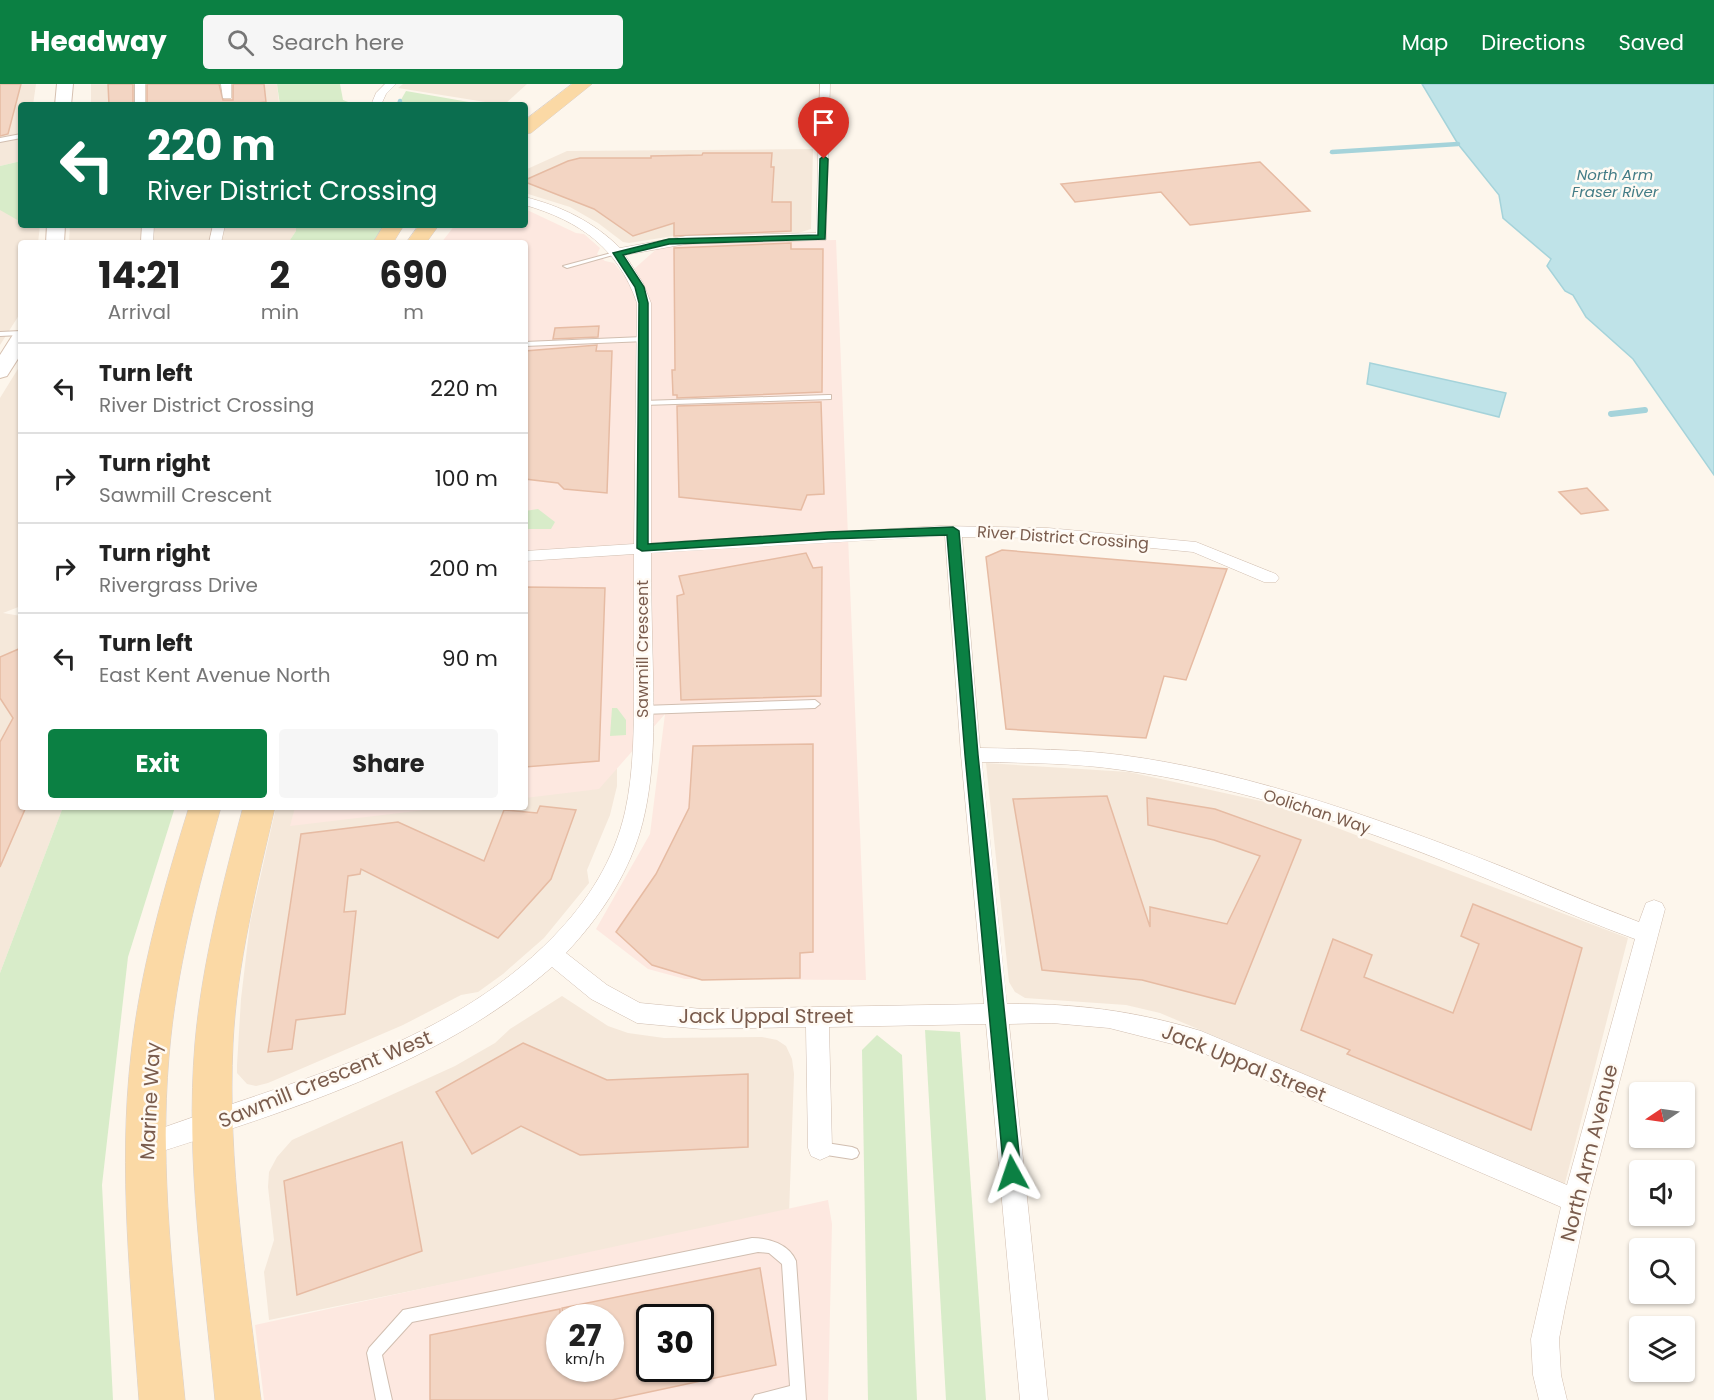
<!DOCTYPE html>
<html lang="en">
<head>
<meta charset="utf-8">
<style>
	:root { --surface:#fff; --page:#f6f6f6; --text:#222; --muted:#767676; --line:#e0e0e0; --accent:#0b8043 }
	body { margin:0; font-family:Poppins,sans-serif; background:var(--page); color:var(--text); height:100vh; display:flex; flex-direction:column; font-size:22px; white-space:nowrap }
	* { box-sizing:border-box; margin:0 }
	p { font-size:20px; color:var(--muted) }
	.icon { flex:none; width:33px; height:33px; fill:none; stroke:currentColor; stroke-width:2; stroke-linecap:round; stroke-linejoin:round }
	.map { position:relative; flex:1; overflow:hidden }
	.drawer { position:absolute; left:18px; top:156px; width:510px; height:570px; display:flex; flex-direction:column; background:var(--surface); border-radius:6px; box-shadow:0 2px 4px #0004 }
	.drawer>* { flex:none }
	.top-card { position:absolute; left:18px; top:18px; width:510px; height:126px; border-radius:6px; box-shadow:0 2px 4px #0004; background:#0b6e4f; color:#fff; overflow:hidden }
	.needle { width:39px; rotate:257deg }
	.buttons { position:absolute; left:1629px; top:998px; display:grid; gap:12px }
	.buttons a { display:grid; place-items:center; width:66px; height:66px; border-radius:6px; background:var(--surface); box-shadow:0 2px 4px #0004; font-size:30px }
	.speed { position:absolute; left:546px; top:1220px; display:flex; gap:12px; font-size:30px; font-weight:700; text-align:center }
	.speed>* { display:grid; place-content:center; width:78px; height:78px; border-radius:50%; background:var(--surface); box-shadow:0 2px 4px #0004; line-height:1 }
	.speed small { font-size:15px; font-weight:400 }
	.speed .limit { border:3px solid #111; border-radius:9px; background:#fff; color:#111 }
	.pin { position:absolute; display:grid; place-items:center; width:51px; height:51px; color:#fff; margin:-62px -26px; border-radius:50% 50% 50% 0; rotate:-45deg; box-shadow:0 0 6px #0007 }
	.pin .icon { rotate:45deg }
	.me { position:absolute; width:66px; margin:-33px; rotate:355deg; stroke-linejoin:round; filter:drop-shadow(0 0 4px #0008) }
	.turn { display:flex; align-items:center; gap:21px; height:126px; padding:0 30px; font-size:27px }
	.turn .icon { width:78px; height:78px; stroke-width:2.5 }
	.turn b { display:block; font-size:42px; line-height:51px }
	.eta { display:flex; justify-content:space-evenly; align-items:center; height:102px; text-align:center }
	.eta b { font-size:36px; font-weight:700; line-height:42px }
	.button { display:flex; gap:12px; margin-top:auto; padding:12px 30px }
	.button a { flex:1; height:69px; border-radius:6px; background:var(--accent); color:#fff; font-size:24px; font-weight:700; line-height:69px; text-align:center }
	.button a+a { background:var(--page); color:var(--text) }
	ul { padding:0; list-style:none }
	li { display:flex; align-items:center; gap:18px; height:90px; padding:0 30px; border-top:2px solid var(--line) }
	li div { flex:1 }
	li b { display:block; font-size:22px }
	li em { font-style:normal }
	header { display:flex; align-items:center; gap:36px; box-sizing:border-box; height:84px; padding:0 30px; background:var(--accent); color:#fff }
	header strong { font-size:28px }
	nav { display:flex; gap:33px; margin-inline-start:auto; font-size:21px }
	.search { width:420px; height:54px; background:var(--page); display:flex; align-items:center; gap:15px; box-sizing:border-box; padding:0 21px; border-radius:6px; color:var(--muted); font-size:22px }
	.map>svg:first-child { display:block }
	.residential { fill:#f5e8da }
	.commercial { fill:#fde8e0; fill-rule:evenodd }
	.green { fill:#d8ecc9 }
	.water { fill:#bfe3e8; stroke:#a5d3da; stroke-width:1.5 }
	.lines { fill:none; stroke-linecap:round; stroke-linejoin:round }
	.stream-far1 { stroke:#a5d3da; stroke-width:4.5 }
	.stream { stroke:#a5d3da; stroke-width:6 }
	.building { fill:#f3d5c3; stroke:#e6bba3; stroke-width:1.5; fill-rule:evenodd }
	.lane-casing { stroke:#d1beb0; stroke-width:2 }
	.street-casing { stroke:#d1beb0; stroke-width:1 }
	.secondary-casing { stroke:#d6c0b0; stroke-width:2 }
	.primary-casing { stroke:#dad1cd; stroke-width:1 }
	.lane { fill:#fff; fill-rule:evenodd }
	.street { fill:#fff; fill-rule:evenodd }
	.secondary { fill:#fff; fill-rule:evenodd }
	.primary { fill:#fbd9a5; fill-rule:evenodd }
	.route { fill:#0b8043; stroke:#07532c; stroke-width:1.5 }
	.labels { text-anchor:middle; stroke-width:5; stroke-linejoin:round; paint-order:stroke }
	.far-water-label { font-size:15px; font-style:italic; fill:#437c86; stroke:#fffaf3 }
	.street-label { font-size:16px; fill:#7a5c4d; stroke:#fffaf3 }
	.near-street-label { font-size:20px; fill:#7a5c4d; stroke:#fffaf3 }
</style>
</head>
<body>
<header>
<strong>Headway</strong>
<div class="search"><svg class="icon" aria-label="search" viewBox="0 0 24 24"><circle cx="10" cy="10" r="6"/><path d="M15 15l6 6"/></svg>Search here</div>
<nav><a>Map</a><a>Directions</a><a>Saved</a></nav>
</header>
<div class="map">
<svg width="1714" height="1316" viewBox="0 0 1714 1316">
	<rect width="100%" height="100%" fill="#fdf6ec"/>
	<g class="residential">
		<polygon points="0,0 36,0 33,21 21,21 21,77 0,82"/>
		<polygon points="91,0 277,0 279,18 266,21 91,21"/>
		<polygon points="403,0 527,0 504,21 398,4"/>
		<polygon points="813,65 811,145 795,150 686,150 629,159 623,158 598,139 570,123 525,109 525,86 567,67"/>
		<polygon points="0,121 21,121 21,141 40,141 38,159 21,159 21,228 0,261"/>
		<polygon points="70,141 296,141 296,147 288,159 69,159"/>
		<polygon points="21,280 21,522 3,529 21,532 21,723 63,723 0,889 0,314"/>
		<polygon points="525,481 617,674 617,702 610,731 587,786 589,799 544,854 503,890 478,908 461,911 403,941 268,999 256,1002 247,1000 237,989 237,981 241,915 250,839 276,723 525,723"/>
		<polygon points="986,679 1129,688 1274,720 1628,854 1564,1103 1439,1047 1160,929 1126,921 1025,914 1015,908 1009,898"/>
		<polygon points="562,912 608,942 628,949 664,954 762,953 777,956 786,962 792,975 794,990 789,1130 269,1236 264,1188 274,1156 268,1103 269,1088 277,1073 292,1056 455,982 495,959 510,945"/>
	</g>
	<g class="commercial">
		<polygon points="525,125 576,149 584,150 600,164 597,170 605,177 614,179 625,193 660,162 706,158 836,156 866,896 685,895 648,885 596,845 650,750 665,630 599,705 525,714 525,159 441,159 455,141 525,141"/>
		<polygon points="295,723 450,723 290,742"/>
		<path d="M828,1116L832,1140L828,1316H264L255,1241ZM560,1233H610V1284H560ZM650,1233H700V1284H650Z"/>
	</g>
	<g class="green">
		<polygon points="277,0 340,0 343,16 356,21 280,21"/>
		<polygon points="406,7 486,21 398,21"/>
		<polygon points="21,77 21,138 0,126 0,82"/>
		<polygon points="296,141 384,141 374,159 288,159 296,147"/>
		<polygon points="538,425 555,438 551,445 525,445 525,427"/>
		<polygon points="612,624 617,624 626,636 626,651 610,652"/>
		<polygon points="63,723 175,723 128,873 102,1101 113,1316 0,1316 0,889"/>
		<polygon points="925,946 960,948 986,1316 946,1316"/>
		<polygon points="877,951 902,971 917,1316 868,1316 862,966"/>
	</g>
	<g class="water">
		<polygon points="1422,0 1714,0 1714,391 1633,275 1586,233 1573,211 1565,207 1547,182 1551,175 1503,134 1499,111 1458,60"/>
		<polygon points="1370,279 1506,309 1499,333 1367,300"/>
	</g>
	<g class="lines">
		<g class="stream-far1">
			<polyline points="399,21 400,17"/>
			<polyline points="1332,68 1458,60"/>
		</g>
		<polyline class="stream" points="1611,330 1645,326"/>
	</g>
	<g class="building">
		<polygon points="0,0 21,0 8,50 0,52"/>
		<polygon points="108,0 133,0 133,21 109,21"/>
		<polygon points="147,0 219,0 223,16 233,16 233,0 264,0 266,18 237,21 147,21"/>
		<polygon points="703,69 772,69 771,83 774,83 772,118 791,118 791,147 674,152 674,139 633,152 594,125 525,98 525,96 568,77 580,74 651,74 651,72 702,71"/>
		<polygon points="1260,78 1310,127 1190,141 1161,108 1075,118 1061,100"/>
		<polygon points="791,159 791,165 823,165 822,308 677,314 677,311 673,311 672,286 675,286 674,164"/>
		<polygon points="599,242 598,253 553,255 555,244"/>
		<polygon points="597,261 596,267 612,267 607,409 564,405 558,399 525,395 525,267"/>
		<polygon points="821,318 824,410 807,411 801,426 679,413 677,322"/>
		<polygon points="1587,404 1608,426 1581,430 1559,408"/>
		<polygon points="1002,466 1227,485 1186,596 1164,592 1146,654 1006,645 986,473"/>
		<polygon points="806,469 813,484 822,483 821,612 681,616 677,512 684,510 679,492"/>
		<polygon points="525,503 605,504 599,677 525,683"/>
		<polygon points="21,564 21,723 26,723 0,783 0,658 13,634 0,614 0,573"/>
		<polygon points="813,660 813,868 800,869 800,894 702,896 652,881 616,848 656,790 689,724 693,662"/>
		<polygon points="1107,712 1150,843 1150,823 1227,840 1260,772 1214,756 1148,741 1147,714 1215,725 1301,756 1235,920 1142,896 1042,886 1013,715"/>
		<polygon points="540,722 576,726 551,795 498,854 361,785 360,790 348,792 344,828 356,827 345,930 296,936 292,965 268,968 301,750 398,738 484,777 504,726 537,729"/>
		<polygon points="1473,820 1582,864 1531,1046 1347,970 1350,966 1301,946 1333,855 1372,871 1364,893 1453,929 1479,860 1461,852"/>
		<polygon points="523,959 607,996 748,990 748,1063 580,1071 521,1042 472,1070 436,1008"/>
		<polygon points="402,1058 422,1167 297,1211 284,1097"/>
		<path d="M760,1184L776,1281L612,1316H430V1251L560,1225V1284H610V1233H563L562,1224ZM650,1233H700V1284H650Z"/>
	</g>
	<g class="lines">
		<defs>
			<g id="lane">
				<polygon points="21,50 21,54 0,58 0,54"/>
				<polygon points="615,168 620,169 567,184 563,182"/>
				<polygon points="21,247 21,251 0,252 0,248"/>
				<polygon points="643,253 647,255 646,257 525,262 525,258"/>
				<polygon points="828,311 831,311 831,315 643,321 639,319 643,317"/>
				<polygon points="815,616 820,620 815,624 643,630 638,626 643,622"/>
				<polygon points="820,1058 852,1063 857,1065 859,1069 857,1073 852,1075 820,1070 815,1068 813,1064 815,1060"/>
				<path d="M752,1154C769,1154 789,1160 796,1177L806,1316H752L755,1311L790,1302L782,1180L769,1169L758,1168L412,1238L382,1271L392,1316H376L367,1269L369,1264L403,1226Z"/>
			</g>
			<g id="street">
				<rect x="135" y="0" width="10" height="21"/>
				<polygon points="221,0 231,0 231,14 223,14"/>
				<polygon points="385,0 396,0 386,10 381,21 371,21 376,9"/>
				<path d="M820,0H830L826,156L686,160L625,171L643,199L651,219V459L940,442L1048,444L1196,458L1276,490L1279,494L1276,498H1264L1193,468L1048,454L962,453L980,664C1027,665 1074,665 1121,671C1235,686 1347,724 1454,764C1516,787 1577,815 1639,838L1646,819L1654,816L1662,819L1665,825L1588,1117L1565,1224L1559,1255L1561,1291L1567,1316H1539L1533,1291L1531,1255L1561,1123L1196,966L1109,944L1052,939L1009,940L1048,1316H1020L986,940L829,943L832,1064L829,1072L820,1076L811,1072L808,1064L806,943L702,945L637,939L591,915L552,883C440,981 287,1027 147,1072L138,1069L135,1061L138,1053C282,998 443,967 554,852C588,817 614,776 625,728C634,687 634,643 634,602C634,558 634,514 634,470L525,477V467L634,460L637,219C618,164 580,137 525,121V113C561,122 594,138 620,164L686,152L816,149ZM945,452L961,671L984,920L702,925L640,919L607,901L566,869C599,834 626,794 640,748C655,697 654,641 653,589C652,549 651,509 651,469ZM982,678C1029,679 1076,679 1122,686C1231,701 1339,736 1441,776C1506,802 1569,831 1635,855L1567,1101L1201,947C1136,927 1074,919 1007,920Z"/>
				<polygon points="142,141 154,141 153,159 141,159"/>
				<polygon points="213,141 225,141 221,159 209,159"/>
			</g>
			<g id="secondary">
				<polygon points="57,0 73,0 71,21 55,21"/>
				<polygon points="47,141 65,141 64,159 46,159"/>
				<polygon points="21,247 21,270 7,292 0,294 0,271 14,249"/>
			</g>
			<g id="primary">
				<polygon points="572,0 592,0 531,49 525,50 525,36"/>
				<polygon points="384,141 404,141 393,159 373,159"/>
				<polygon points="419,141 439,141 426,159 406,159"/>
				<path d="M189,723H221C198,804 176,887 169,972C159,1086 174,1202 185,1316H139C131,1202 118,1085 131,971C140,886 164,804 189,723Z"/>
				<path d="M243,723H275C257,801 237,879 233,959C227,1079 247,1198 261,1316H215C204,1198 185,1078 195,959C202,879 223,800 243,723Z"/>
			</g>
		</defs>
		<use href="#lane" class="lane-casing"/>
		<use href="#street" class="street-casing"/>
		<use href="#secondary" class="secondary-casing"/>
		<use href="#primary" class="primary-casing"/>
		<use href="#lane" class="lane"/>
		<use href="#street" class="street"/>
		<use href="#secondary" class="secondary"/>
		<use href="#primary" class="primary"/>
	</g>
	<polygon class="route" points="824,72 828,75 825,155 669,160 623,171 644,203 648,219 648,460 828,448 953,443 959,447 978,671 1021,1089 1019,1095 1012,1097 1006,1095 1004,1089 965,671 947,451 828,455 642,467 637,464 639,219 635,203 613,169 669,155 818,151 820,75"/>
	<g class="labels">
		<g class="far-water-label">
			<text x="1615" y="96">North Arm<tspan x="1615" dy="17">Fraser River</tspan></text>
		</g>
		<g class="street-label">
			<text transform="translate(1063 453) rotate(4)" y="6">River District Crossing</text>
			<text transform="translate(642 565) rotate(-90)" y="6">Sawmill Crescent</text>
			<text transform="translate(1317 727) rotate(18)" y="6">Oolichan Way</text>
		</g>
		<g class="near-street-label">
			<text x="766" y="939">Jack Uppal Street</text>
			<text transform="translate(1244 979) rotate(22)" y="7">Jack Uppal Street</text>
			<text transform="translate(325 995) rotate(-22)" y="7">Sawmill Crescent West</text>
			<text transform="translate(150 1017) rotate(-87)" y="7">Marine Way</text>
			<text transform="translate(1589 1069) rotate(-76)" y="7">North Arm Avenue</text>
		</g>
	</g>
</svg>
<div class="buttons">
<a><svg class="needle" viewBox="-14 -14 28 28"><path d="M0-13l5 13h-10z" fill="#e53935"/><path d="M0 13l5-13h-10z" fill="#767676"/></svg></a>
<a><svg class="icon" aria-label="sound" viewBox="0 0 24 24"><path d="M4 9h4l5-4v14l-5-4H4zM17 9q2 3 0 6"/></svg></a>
<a><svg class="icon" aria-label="search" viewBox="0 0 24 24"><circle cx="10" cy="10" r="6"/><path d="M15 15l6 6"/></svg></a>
<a><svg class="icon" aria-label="layers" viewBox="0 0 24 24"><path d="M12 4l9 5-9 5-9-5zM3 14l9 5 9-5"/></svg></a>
</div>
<div class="speed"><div>27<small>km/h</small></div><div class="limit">30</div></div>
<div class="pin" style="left:824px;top:75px;background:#d93025"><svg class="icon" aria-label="arrive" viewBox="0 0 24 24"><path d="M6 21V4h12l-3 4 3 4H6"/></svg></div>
<svg class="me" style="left:1012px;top:1089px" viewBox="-20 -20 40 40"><path d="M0-17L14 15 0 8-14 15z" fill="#0b8043" stroke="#fff" stroke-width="4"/></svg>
<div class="top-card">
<div class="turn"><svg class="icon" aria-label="left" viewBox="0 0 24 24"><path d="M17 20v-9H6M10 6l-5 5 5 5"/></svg><div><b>220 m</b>River District Crossing</div></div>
</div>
<section class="drawer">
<div class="eta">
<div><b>14:21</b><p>Arrival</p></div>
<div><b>2</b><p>min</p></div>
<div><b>690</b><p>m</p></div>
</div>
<ul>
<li><svg class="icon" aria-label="left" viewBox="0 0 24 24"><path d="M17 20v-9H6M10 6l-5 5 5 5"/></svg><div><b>Turn left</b><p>River District Crossing</p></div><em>220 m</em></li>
<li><svg class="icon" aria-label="right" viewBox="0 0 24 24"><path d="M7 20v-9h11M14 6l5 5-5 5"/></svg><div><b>Turn right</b><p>Sawmill Crescent</p></div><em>100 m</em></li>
<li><svg class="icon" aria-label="right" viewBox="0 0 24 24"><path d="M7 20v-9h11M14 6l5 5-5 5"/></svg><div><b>Turn right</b><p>Rivergrass Drive</p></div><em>200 m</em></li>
<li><svg class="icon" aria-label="left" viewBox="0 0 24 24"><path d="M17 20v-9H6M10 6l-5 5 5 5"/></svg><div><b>Turn left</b><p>East Kent Avenue North</p></div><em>90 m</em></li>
</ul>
<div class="button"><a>Exit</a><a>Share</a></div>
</section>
</div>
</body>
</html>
